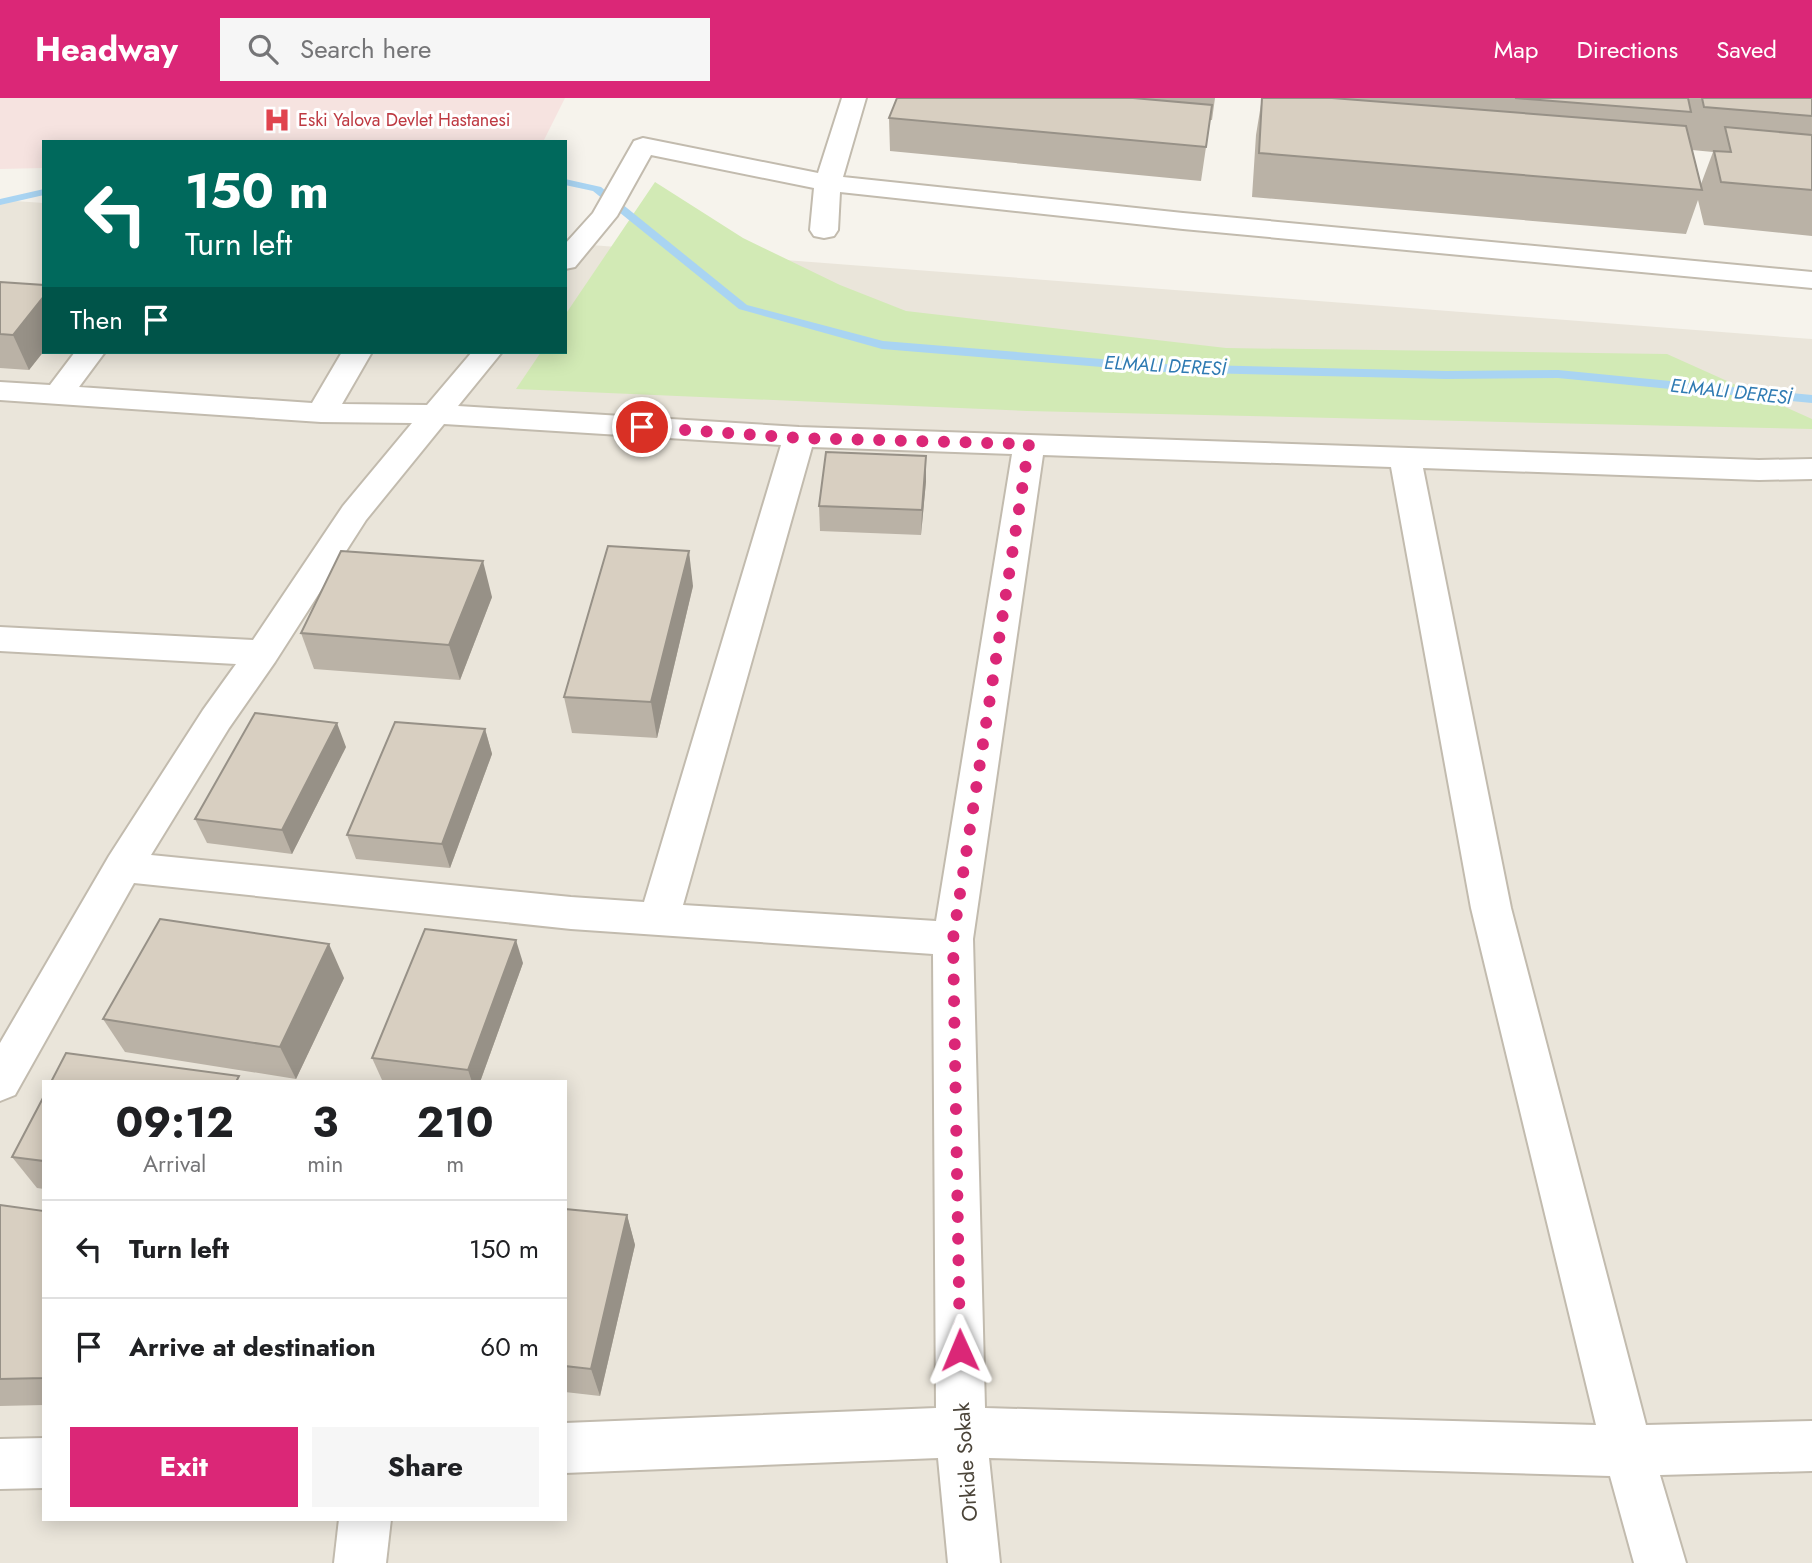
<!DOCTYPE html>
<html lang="en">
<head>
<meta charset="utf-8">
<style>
	:root { --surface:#fff; --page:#f6f6f6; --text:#202124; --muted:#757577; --line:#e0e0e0; --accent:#db2777 }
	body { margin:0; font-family:Jost,sans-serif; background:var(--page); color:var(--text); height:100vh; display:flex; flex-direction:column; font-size:26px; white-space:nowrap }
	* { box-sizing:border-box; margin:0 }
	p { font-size:23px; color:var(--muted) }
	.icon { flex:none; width:38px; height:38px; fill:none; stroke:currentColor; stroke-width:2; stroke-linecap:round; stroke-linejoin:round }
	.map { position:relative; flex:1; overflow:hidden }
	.sheet { position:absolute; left:42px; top:982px; width:525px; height:441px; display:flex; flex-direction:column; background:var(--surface); border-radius:0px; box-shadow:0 4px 18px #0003 }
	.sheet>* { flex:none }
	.banner { position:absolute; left:42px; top:42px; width:525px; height:214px; border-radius:0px; box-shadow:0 4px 18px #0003; background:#00695c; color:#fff; overflow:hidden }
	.pin { position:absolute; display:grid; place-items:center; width:60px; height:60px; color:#fff; margin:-30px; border:4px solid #fff; border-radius:50%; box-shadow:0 2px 7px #0007 }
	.me { position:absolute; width:77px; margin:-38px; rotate:359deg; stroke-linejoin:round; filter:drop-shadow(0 0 5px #0008) }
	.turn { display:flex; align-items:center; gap:24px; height:147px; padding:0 28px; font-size:32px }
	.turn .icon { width:91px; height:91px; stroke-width:2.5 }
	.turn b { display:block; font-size:49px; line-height:60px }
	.then { display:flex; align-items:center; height:66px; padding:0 28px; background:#0003; gap:14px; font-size:26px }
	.eta { display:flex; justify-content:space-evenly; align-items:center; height:119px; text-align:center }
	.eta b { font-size:42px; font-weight:700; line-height:49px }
	.cta { display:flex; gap:14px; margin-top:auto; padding:14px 28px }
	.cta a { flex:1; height:80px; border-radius:0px; background:var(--accent); color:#fff; font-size:28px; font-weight:700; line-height:80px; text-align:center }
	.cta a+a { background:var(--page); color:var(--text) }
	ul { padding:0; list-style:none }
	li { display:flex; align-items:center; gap:21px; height:98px; padding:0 28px; border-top:2px solid var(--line) }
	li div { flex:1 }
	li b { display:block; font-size:26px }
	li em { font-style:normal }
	header { display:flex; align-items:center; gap:42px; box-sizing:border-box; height:98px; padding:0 35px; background:var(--accent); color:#fff }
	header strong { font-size:33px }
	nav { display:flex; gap:38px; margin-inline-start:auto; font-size:24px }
	.search { width:490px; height:63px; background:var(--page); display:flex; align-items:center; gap:18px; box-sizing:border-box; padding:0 24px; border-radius:0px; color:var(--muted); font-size:26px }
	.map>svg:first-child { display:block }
	.residential { fill:#eae5da; fill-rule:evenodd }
	.medical { fill:#f6e3e0 }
	.green { fill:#d2eab5 }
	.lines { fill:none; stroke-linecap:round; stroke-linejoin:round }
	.stream { fill:#a9d4f2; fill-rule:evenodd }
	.street-casing { stroke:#c2bbae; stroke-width:4 }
	.street { fill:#fff; fill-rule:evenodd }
	.wall { fill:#bab2a6; fill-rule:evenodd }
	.shaded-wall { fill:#979187 }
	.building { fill:#d8cfc1; stroke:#979187; stroke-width:2 }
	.route { stroke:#db2777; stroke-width:12; stroke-dasharray:0 21.6 }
	.labels { text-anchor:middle; stroke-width:6; stroke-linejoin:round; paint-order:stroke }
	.far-health-label { font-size:18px; fill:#be3a42; stroke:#fff; text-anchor:start }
	.far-water-label { font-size:19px; font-style:italic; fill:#2e7ab2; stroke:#fff }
	.street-label { font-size:21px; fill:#4b4439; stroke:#fff }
</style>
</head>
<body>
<header>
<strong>Headway</strong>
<div class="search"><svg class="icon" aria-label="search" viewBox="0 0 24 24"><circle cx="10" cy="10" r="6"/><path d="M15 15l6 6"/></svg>Search here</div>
<nav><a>Map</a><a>Directions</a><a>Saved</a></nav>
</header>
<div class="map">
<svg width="1812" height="1465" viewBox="0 0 1812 1465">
	<rect width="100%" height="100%" fill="#f6f3ec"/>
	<path class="residential" d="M0,102L44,105V254H565V145L1812,241V1465H0ZM44,984H565V1421H44Z"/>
	<polygon class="medical" points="0,0 565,0 543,44 44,44 44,70 0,71"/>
	<polygon class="green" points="655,84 743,140 840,187 906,213 1226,250 1667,256 1812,321 1812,331 1027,313 516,291 541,254 565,254 565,217"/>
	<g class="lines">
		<g class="stream">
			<polygon points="565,81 601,89 747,207 883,243 1163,266 1446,273 1558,272 1812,297 1812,305 1558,280 1446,281 1163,274 882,251 739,211 593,93 565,87"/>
			<polygon points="44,91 44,97 0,107 0,101"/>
		</g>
		<defs>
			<g id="street">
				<polygon points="842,0 866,0 843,79 1183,115 1812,174 1812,190 1183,131 840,94 838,132 834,138 824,140 814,138 810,132 814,90 651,57 617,118 575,169 565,171 565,146 593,115 634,43 643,40 818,75"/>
				<path d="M75,254H105L79,289L312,305L342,254H372L342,306L427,307L472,254H502L458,308L799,329L1759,362L1812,361V381L1759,382L1423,370L1511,810L1646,1327L1812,1323V1373L1660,1377L1686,1465H1634L1610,1378L989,1360L1000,1465H948L938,1360L565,1375V1325L936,1310L933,856L571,831L134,785L15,997L0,1003V945L109,758L203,612L236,566L0,553V529L253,542L343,408L412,325L321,324L0,302V284L50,287ZM444,326L781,347L644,804L571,799L151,757L229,630L275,564L366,422ZM812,349L1012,356L936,823L683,807ZM1043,357L1391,369L1471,810L1596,1327L985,1310L973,841Z"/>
				<polygon points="44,1340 44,1390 0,1391 0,1341"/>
				<polygon points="339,1421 391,1421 386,1465 334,1465"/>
			</g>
		</defs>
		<use href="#street" class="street-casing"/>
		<use href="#street" class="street"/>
	</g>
	<g class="wall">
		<polygon points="897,0 1215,0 1212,22 1210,22 1201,83 890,53 889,20"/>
		<path d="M1262,0H1812V138L1704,127L1698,102L1686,136L1252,99L1256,37ZM1692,52L1713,54L1701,86Z"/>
		<polygon points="0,184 44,187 44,253 29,272 0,270"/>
		<polygon points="926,358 926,383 921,437 820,433 819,408"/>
		<polygon points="693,488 657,640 572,635 564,599"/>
		<polygon points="492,499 460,582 314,571 301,535"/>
		<polygon points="485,631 492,656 450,770 356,761 347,737"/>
		<polygon points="346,649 292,756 207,745 195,721"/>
		<polygon points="523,865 480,984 395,984 382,982 372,960"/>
		<polygon points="344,880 296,981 125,954 103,921"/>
		<polygon points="44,998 44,1091 37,1090 12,1059"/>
		<polygon points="0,1107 44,1113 44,1307 0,1308"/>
		<polygon points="565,1111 627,1117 635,1147 600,1298 565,1294"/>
	</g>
	<g class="shaded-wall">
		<polygon points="44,198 44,253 29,272 13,237"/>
		<polygon points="926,358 926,383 921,437 922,412"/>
		<polygon points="689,453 693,488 657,640 651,604"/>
		<polygon points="483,463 492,499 460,582 449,547"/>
		<polygon points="337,625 346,649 292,756 282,732"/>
		<polygon points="485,631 492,656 450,770 442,746"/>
		<polygon points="516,842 523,865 480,984 472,984 468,972"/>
		<polygon points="329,846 344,880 296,981 280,949"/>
		<polygon points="627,1117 635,1147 600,1298 591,1271"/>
	</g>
	<g class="building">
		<polygon points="897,0 1133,0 1212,7 1206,49 889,20"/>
		<polygon points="1262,0 1332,0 1686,28 1702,92 1259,55"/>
		<polygon points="1515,0 1688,0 1691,14"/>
		<polygon points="1702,0 1812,0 1812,18 1704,9"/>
		<polygon points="1725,29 1812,37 1812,92 1721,84 1714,53 1731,54"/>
		<polygon points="0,184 44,187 44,198 13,237 0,236"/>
		<polygon points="826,354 926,358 922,412 819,408"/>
		<polygon points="608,448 689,453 651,604 564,599"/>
		<polygon points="341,453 483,463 449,547 301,535"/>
		<polygon points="255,615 337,625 282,732 195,721"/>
		<polygon points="395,624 485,631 442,746 347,737"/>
		<polygon points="160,821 329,846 280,949 103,921"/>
		<polygon points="425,831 516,842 468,972 372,960"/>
		<polygon points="66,955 239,978 236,984 51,984"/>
		<polygon points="44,998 44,1063 12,1059"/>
		<polygon points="0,1107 44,1113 44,1280 0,1281"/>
		<polygon points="565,1111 627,1117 591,1271 565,1268"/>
	</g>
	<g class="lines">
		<polyline class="route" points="642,329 799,340 1029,346 953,841 960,1252"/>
	</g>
	<defs>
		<symbol id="hospital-bare" viewBox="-9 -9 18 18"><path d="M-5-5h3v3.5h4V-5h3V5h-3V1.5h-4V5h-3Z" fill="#e0444e" stroke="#fff" stroke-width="2.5" paint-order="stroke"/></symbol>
	</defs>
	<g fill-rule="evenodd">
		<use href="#hospital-bare" x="258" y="3" width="38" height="38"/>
	</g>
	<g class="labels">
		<g class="far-health-label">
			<text x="298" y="28">Eski Yalova Devlet Hastanesi</text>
		</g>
		<g class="far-water-label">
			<text transform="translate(1165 267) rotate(3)" y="7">ELMALI DERESİ</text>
			<text transform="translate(1731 293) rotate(6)" y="7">ELMALI DERESİ</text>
		</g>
		<g class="street-label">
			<text transform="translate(966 1364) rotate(-94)" y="7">Orkide Sokak</text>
		</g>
	</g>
</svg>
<div class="pin" style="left:642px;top:329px;background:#d93025"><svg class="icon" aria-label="arrive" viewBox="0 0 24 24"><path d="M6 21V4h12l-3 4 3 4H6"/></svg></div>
<svg class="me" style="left:960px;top:1252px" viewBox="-20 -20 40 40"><path d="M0-17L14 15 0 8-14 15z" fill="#db2777" stroke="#fff" stroke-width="4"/></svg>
<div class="banner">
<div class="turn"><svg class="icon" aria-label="left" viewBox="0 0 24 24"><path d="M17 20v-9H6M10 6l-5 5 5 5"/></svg><div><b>150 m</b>Turn left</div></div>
<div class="then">Then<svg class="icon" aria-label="arrive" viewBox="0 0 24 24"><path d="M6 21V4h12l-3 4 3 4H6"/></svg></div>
</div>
<section class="sheet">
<div class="eta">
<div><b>09:12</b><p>Arrival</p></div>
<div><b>3</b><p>min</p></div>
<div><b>210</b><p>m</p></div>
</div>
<ul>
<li><svg class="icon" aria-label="left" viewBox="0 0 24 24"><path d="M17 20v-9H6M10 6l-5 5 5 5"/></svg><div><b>Turn left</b></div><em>150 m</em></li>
<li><svg class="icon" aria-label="arrive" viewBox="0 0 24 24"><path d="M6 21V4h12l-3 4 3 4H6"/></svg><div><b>Arrive at destination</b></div><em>60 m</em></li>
</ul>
<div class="cta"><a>Exit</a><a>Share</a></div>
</section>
</div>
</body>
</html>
